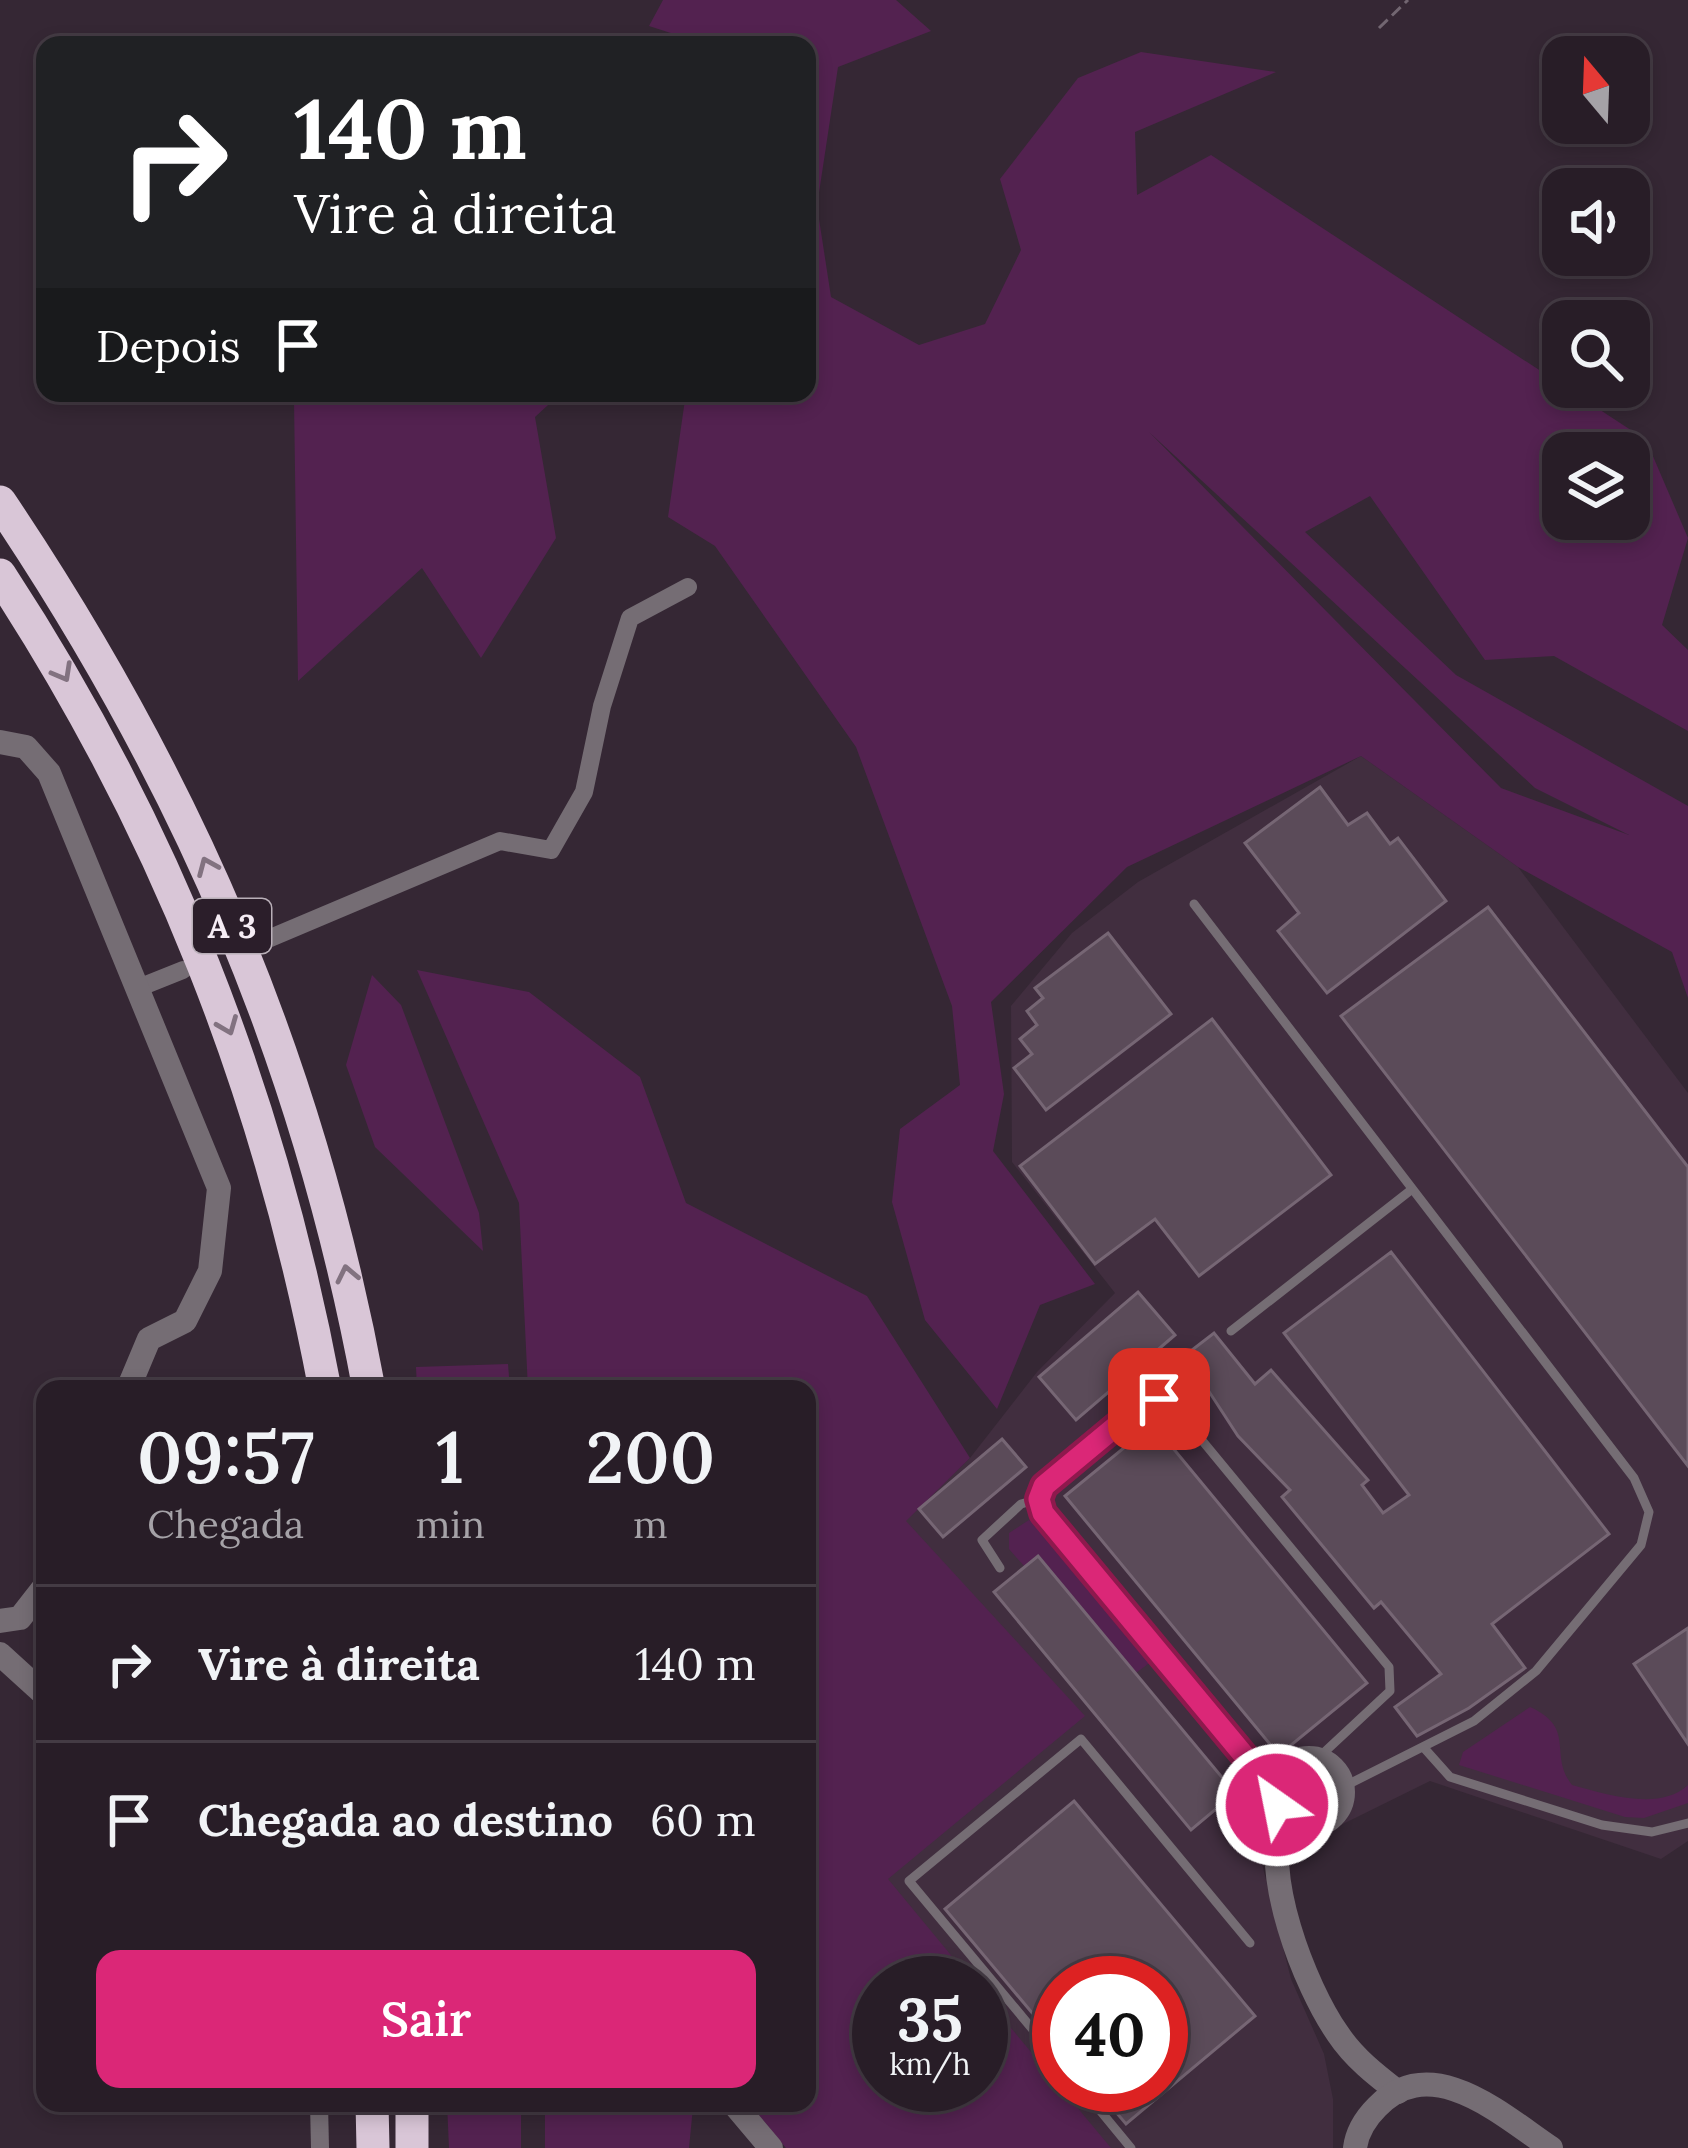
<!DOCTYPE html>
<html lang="pt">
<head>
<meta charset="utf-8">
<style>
	:root { --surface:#281d27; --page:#30262f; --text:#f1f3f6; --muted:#a5a2a7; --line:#443b44; --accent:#db2777 }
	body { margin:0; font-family:Lora,serif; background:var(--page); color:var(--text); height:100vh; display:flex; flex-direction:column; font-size:45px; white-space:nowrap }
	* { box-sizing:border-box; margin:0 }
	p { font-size:39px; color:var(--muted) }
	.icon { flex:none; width:66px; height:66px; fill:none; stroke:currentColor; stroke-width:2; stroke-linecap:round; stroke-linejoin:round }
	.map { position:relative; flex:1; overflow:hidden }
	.panel { position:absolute; left:36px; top:1380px; width:780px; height:732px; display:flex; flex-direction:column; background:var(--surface); border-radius:24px; box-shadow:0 6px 18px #0003,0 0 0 3px var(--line) }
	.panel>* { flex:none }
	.top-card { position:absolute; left:36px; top:36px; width:780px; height:366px; border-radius:24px; box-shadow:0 6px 18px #0003,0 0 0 3px var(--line); background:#202124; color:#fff; overflow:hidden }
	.needle { width:78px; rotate:341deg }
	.buttons { position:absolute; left:1542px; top:36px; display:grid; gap:24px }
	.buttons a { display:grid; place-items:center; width:108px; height:108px; border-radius:24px; background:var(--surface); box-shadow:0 6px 18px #0003,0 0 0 3px var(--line); font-size:60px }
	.speed { position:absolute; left:852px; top:1956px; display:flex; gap:24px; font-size:60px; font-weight:700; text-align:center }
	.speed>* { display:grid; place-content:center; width:156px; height:156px; border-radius:50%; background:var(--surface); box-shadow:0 6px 18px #0003,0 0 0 3px var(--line); line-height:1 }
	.speed small { font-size:30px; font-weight:400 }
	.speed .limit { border:18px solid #d22; background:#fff; color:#111 }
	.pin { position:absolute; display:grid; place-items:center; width:102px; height:102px; color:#fff; margin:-51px; border-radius:24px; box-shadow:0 6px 18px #0006 }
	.me { position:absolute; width:132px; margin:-66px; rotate:327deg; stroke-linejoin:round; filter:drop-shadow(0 0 9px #0008) }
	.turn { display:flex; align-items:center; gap:42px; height:252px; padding:0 60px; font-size:54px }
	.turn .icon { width:156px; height:156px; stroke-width:2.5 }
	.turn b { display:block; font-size:84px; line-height:102px }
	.then { display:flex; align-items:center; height:114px; padding:0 60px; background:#0003; gap:24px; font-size:45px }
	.eta { display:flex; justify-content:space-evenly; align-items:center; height:204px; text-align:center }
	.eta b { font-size:72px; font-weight:600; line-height:84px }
	.button { display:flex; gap:24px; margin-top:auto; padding:24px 60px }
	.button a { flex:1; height:138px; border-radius:24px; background:var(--accent); color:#fff; font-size:48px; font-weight:600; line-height:138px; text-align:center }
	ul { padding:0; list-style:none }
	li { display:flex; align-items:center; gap:36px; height:156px; padding:0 60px; border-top:3px solid var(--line) }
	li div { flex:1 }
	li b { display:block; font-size:45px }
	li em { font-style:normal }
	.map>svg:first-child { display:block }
	.built { fill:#412e3f; fill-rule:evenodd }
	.green { fill:#532250; fill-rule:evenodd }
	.building { fill:#5b4b59; stroke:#766674; stroke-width:3 }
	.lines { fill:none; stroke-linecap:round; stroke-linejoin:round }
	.path { stroke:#726671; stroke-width:3; stroke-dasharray:12 6; stroke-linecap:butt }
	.service { stroke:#756d74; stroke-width:9 }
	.minor { stroke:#756d74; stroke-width:18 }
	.tertiary { stroke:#756d74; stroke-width:24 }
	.motorway { stroke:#d9c6d7; stroke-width:33 }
	.oneway { stroke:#827280 }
	.route-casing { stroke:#8e194d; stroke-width:30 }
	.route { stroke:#db2777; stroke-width:21 }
	.labels { text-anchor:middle; stroke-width:9; stroke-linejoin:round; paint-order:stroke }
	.shield { fill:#2b1e2a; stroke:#b9afb8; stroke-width:3 }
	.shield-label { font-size:33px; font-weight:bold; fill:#f6edf5 }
</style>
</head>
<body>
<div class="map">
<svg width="1688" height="2148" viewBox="0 0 1688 2148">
	<rect width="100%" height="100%" fill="#352734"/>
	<path class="built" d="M1361,756L1518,867L1688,1093V1841L1661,1859L1430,1781L1262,1864L1291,1979L1324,2054L1333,2099V2148H786L749,2103H807L906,1520L970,1458L1037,1372L1115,1293L1012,1162L1011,1006L1072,933L1138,882ZM879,1983H981V2085H879ZM1059,1983H1161V2085H1059Z"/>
	<g class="green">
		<path d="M663,0H896L931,31L838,67L817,206L831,297L919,345L985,324L1021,250L1000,179L1078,78L1141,52L1276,72L1135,132L1137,195L1211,155L1646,440L1688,538L1662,625L1688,650V731L1554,656L1485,660L1370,496L1305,532L1456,675L1688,806V998L1672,952L1518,867L1361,756L1127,867L991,1002L1004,1094L993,1151L1095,1284L1040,1305L997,1409L925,1320L892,1202L900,1129L960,1085L952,1006L856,747L715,546L668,517L686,393H807V45H708L649,26ZM1149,432L1535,788L1629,835L1501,788ZM1563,453H1629V519H1563Z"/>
		<polygon points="303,393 561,393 535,417 556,538 481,658 422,568 298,681 294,400"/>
		<polygon points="417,970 529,992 640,1077 686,1203 867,1296 970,1458 906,1521 1085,1716 888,1879 974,1983 879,1983 879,2085 981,2085 981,1992 1111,2148 786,2148 749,2103 807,2103 807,1389 528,1389 519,1203"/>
		<polygon points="372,975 401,1005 479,1213 483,1251 375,1147 346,1065"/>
		<polygon points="508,1364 510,1389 417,1389 416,1367"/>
		<polygon points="1029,1520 1040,1526 1152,1661 1136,1673 1039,1556 1025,1567 1009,1549 1009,1533"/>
		<path d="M1530,1707C1577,1728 1548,1754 1572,1785C1606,1794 1659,1812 1688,1785V1803L1644,1818L1625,1817L1459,1765L1463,1752Z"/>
		<polygon points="447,2103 521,2103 521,2148 449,2148"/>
		<polygon points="545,2103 686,2103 693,2107 689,2148 545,2148"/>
	</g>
	<g class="building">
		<polygon points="1320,787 1348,825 1367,813 1390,844 1398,838 1446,901 1327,993 1278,931 1299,913 1245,843"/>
		<polygon points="1488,907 1688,1167 1688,1466 1341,1016"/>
		<polygon points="1108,933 1171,1014 1046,1110 1014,1068 1032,1054 1020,1039 1037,1025 1027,1011 1043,998 1035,988"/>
		<polygon points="1212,1019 1331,1175 1199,1276 1155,1219 1095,1264 1020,1166"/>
		<polygon points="1391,1252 1609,1534 1492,1624 1525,1668 1469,1708 1417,1736 1395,1707 1441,1674 1381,1602 1374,1608 1282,1497 1290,1490 1238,1436 1208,1390 1205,1393 1179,1360 1214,1333 1255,1384 1271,1370 1368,1480 1362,1485 1383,1513 1409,1495 1284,1333"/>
		<polygon points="1138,1292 1175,1335 1076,1420 1039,1377"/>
		<polygon points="1153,1424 1367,1683 1279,1755 1065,1496"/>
		<polygon points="1002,1439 1026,1467 943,1537 919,1509"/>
		<polygon points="1038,1556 1235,1793 1191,1830 994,1592"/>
		<polygon points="1688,1628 1688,1744 1634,1664"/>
		<polygon points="1074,1801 1255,2016 1126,2124 1093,2085 1161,2085 1161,1983 1059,1983 1059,2045 945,1909"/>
	</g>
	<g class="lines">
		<polyline class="path" points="1379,28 1408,0"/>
		<g class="service">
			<polyline points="1194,904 1634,1478 1649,1512 1641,1545 1536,1671 1474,1721 1343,1787"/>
			<polyline points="1231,1331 1411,1190"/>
			<polyline points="1000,1568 982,1540 1021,1504 1039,1499"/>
			<polyline points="1425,1749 1450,1777 1602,1825 1652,1832 1688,1823"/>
			<polyline points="1276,1785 1253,1765 1044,1513 1039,1499 1044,1486 1145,1403 1159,1399 1172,1404 1389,1667 1390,1691 1317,1759"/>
			<polyline points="1059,2061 909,1881 1081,1739 1250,1943"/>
			<polyline points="1079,2085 1131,2148"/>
		</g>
		<g class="minor">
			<polyline points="268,939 500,841 551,850 584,792 602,706 630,618 688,587"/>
			<polyline points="138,988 183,970"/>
			<polyline points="319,2103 320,2148"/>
		</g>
		<g class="tertiary">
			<polyline points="0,742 26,747 49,773 219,1188 210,1271 185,1321 149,1339 128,1389"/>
			<polyline points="0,1621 20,1618 45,1586"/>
			<polyline points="0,1654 45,1695"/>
			<circle cx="1309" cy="1792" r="34"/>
			<path d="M1284,1815C1259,1870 1305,1987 1338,2034C1354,2058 1376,2075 1398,2092"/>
			<polyline points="733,2103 771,2148"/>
			<path d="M1355,2148C1357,2132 1365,2119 1377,2107C1432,2050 1503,2116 1551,2148"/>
		</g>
		<g class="motorway">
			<path d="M0,502C187,780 308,1059 369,1389"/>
			<path d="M0,575C165,827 269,1092 325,1389"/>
			<polyline points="372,2103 373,2148"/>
			<polyline points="412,2103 412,2148"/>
		</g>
	</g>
	<defs><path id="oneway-chevron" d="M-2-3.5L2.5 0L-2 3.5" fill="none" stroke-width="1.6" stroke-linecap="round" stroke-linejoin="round" transform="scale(3)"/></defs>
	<g class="oneway">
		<use href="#oneway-chevron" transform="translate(63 673) rotate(61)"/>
		<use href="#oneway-chevron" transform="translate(207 866) rotate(-113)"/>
		<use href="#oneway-chevron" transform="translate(228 1026) rotate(68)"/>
		<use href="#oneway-chevron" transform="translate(347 1274) rotate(-102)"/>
	</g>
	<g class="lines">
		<defs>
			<polyline id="route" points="1159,1399 1145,1402 1044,1486 1039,1499 1043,1513 1252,1765 1276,1785 1277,1805"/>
		</defs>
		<use href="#route" class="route-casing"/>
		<use href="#route" class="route"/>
	</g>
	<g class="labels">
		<rect class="shield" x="193" y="899" width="78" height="54" rx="9"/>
		<g class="shield-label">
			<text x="232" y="938">A 3</text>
		</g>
	</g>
</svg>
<div class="buttons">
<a><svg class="needle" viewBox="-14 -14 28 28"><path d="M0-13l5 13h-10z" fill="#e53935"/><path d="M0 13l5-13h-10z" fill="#a5a2a7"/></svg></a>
<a><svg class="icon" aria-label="sound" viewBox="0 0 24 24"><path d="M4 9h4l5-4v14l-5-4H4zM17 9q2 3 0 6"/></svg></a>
<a><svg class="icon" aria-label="search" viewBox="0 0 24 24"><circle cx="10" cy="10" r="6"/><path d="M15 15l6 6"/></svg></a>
<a><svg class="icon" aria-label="layers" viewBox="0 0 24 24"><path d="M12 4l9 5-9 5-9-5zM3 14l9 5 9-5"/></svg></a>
</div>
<div class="speed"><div>35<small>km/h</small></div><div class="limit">40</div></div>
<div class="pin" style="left:1159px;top:1399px;background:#d93025"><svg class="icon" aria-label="arrive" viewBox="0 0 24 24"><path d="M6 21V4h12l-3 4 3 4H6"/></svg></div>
<svg class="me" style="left:1277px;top:1805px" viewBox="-20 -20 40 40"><circle r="17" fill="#db2777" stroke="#fff" stroke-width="3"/><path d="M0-11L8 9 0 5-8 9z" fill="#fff"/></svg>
<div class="top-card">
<div class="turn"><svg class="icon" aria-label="right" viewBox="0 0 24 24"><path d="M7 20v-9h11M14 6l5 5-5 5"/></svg><div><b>140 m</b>Vire à direita</div></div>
<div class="then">Depois<svg class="icon" aria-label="arrive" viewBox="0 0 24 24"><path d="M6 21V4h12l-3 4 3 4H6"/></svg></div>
</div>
<section class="panel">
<div class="eta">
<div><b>09:57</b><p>Chegada</p></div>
<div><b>1</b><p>min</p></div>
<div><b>200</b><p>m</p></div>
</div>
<ul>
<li><svg class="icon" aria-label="right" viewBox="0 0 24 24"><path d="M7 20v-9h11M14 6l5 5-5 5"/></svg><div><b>Vire à direita</b></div><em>140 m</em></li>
<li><svg class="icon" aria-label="arrive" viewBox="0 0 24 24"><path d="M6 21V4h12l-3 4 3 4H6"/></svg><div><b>Chegada ao destino</b></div><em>60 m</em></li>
</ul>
<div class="button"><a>Sair</a></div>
</section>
</div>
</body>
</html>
